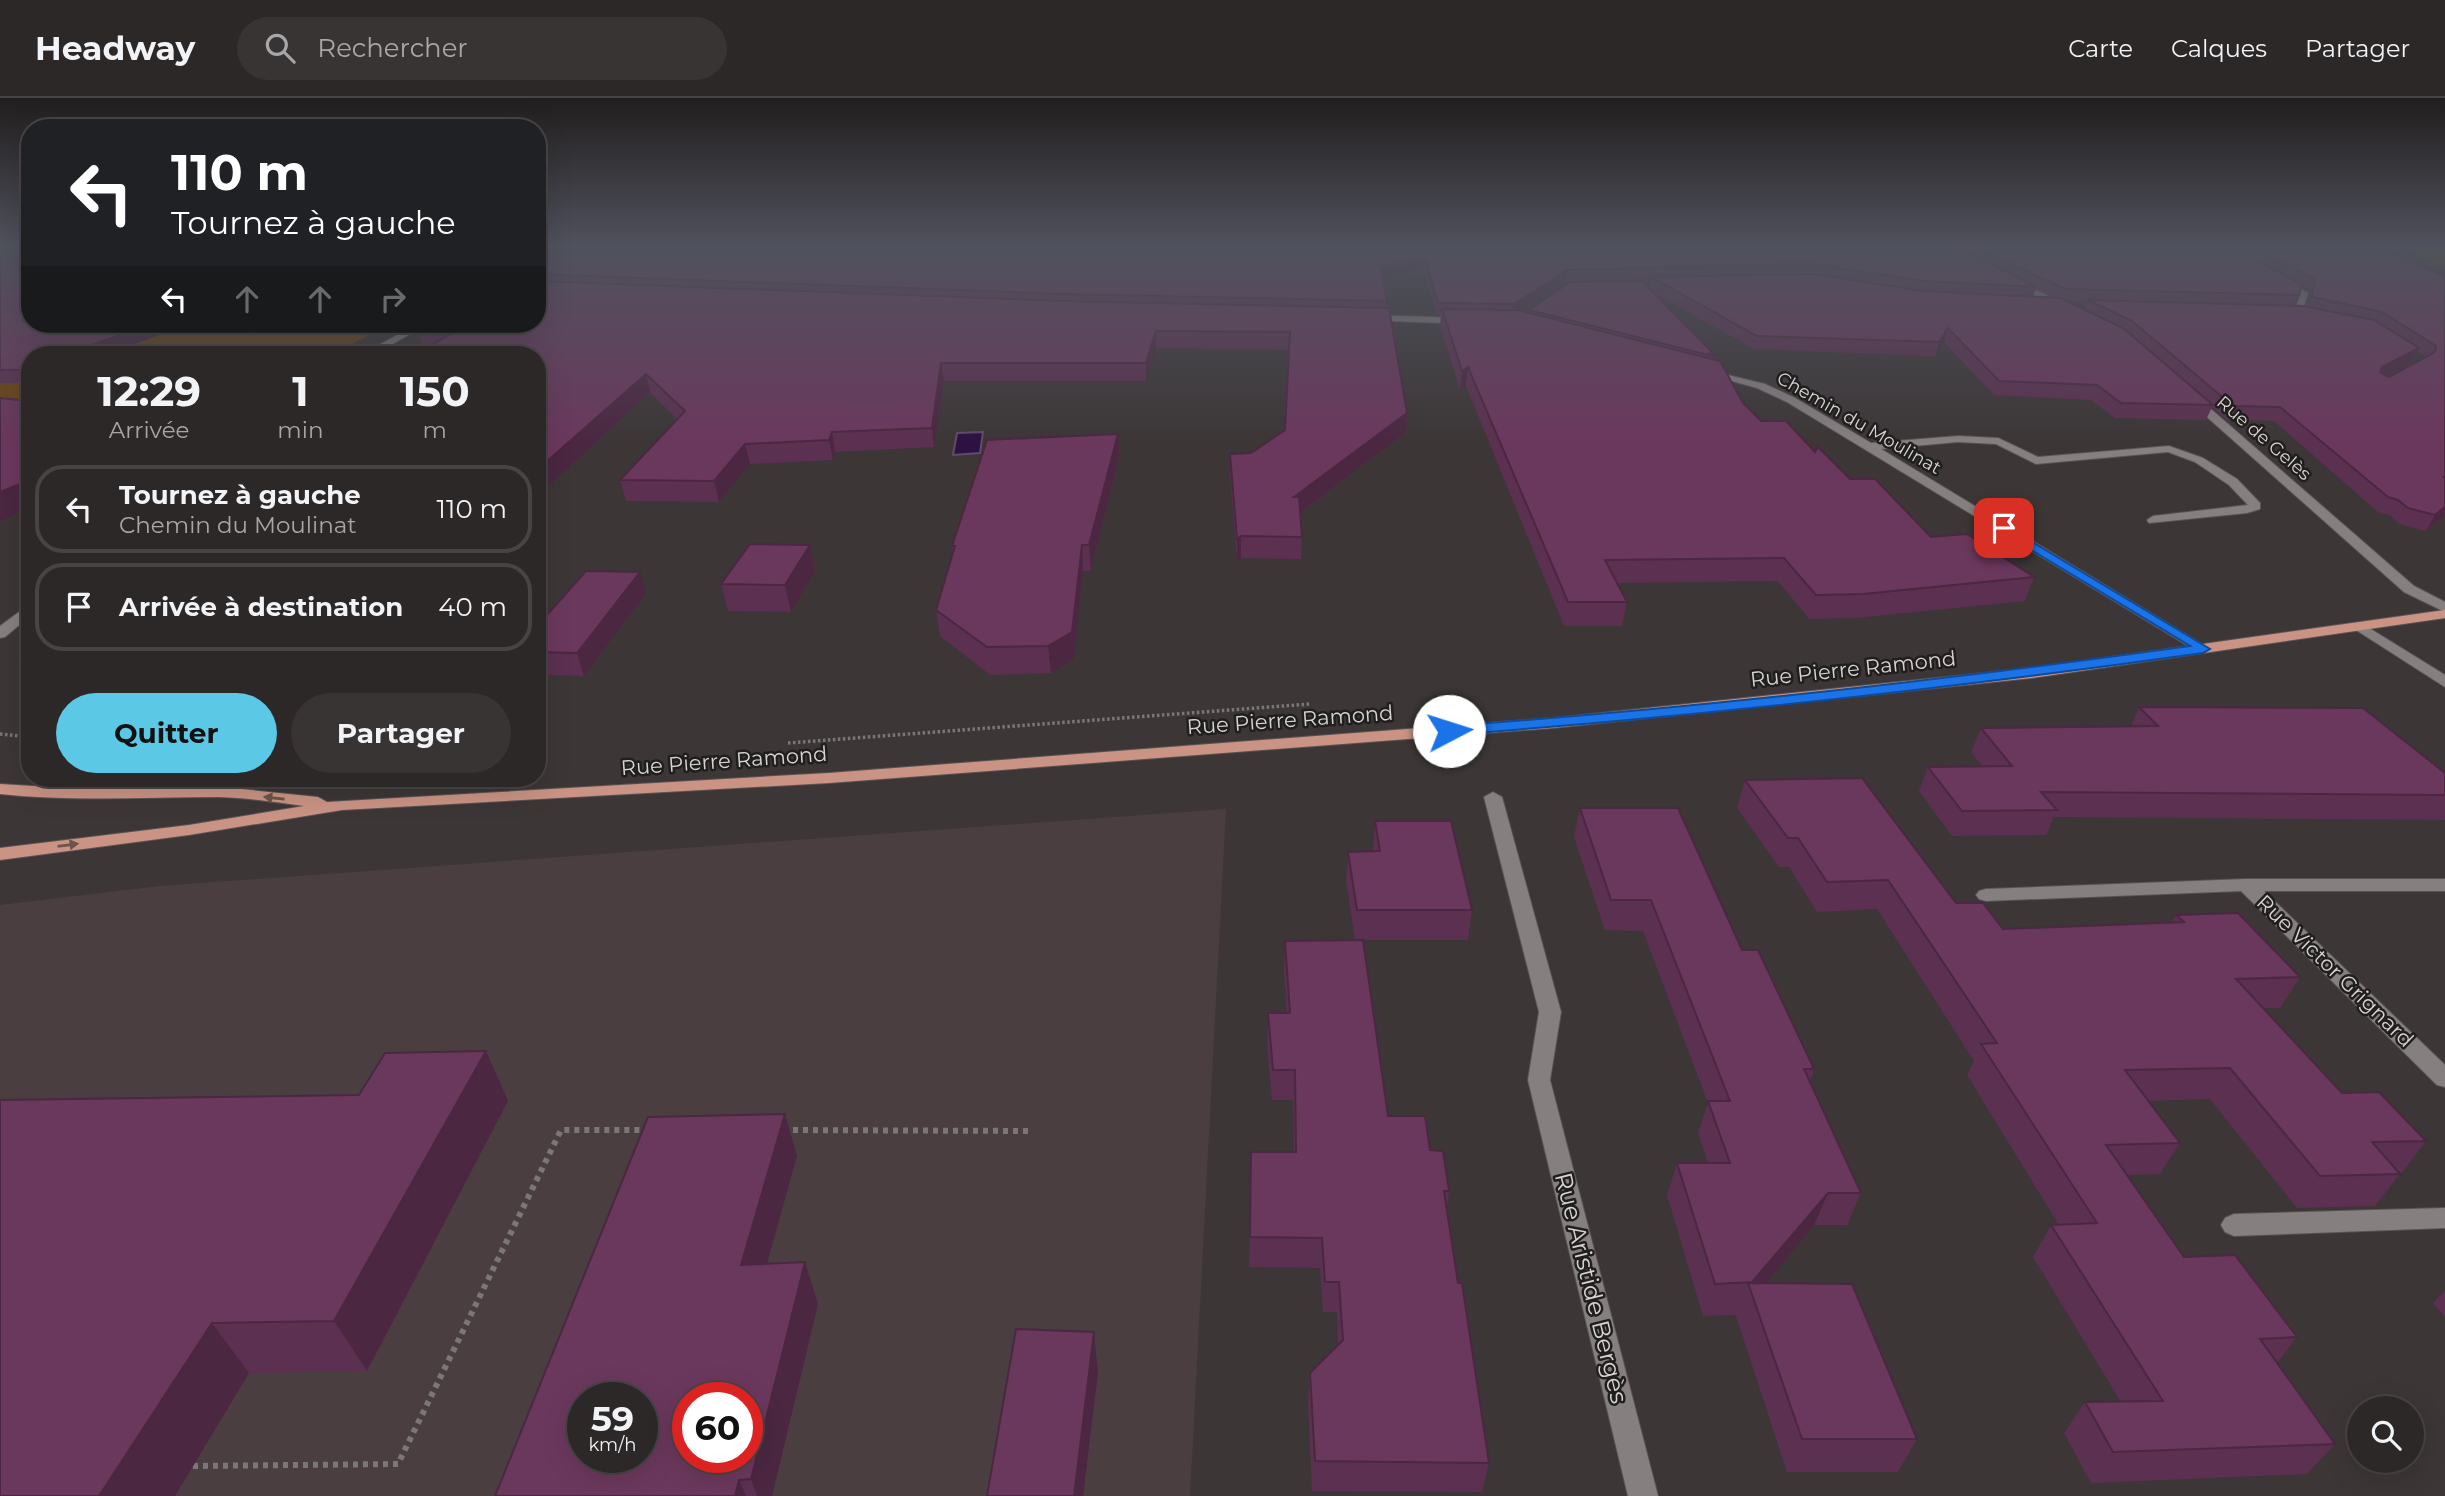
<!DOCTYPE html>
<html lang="fr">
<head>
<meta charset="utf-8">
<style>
	:root { --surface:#2d2828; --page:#393434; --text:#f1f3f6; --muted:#a7a6a8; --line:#484445; --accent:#5bc8e6 }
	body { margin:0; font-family:Montserrat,sans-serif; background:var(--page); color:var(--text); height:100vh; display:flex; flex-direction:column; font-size:26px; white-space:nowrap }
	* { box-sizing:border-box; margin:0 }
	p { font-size:23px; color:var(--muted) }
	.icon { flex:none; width:38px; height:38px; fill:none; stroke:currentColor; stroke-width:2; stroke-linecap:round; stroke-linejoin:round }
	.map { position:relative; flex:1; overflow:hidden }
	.sheet { position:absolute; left:21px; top:248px; width:525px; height:441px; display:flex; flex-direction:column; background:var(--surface); border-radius:28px; box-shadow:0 7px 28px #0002,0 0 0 2px var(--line) }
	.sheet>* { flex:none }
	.banner { position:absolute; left:21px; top:21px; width:525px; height:214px; border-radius:28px; box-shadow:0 7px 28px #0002,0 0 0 2px var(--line); background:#202124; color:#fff; overflow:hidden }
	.tools { position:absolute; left:2347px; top:1298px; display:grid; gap:14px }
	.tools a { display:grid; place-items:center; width:77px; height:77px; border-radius:50%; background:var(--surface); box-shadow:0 7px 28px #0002,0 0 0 2px var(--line); font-size:35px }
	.speed { position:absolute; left:567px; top:1284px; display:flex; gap:14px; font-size:35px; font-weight:700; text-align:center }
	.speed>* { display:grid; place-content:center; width:91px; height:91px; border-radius:50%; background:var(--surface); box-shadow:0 7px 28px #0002,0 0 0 2px var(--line); line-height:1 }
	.speed small { font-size:18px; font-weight:400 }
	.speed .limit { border:10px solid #d22; background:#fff; color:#111 }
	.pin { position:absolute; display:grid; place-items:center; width:60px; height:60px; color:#fff; margin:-30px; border-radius:14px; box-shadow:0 4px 10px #0006 }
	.me { position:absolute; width:77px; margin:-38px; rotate:85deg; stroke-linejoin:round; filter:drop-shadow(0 0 5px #0008) }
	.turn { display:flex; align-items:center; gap:24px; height:147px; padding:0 35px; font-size:32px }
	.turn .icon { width:91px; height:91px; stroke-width:2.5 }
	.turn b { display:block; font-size:49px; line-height:60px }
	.lanes { display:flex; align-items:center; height:66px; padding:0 35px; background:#0003; justify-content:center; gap:35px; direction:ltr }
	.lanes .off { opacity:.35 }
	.eta { display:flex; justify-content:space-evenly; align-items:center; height:119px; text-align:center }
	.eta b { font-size:42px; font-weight:700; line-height:49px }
	.cta { display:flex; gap:14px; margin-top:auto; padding:14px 35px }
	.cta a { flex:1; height:80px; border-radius:42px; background:var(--accent); color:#111; font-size:28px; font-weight:700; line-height:80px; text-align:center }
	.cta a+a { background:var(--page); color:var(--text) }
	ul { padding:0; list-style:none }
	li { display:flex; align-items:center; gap:21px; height:88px; margin:0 14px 10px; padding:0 21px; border:4px solid var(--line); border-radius:28px }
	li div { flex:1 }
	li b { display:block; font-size:26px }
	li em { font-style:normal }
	header { display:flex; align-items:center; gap:42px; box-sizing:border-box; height:98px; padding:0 35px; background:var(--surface); border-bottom:2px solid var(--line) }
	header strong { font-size:33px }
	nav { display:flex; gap:38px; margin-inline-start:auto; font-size:24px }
	.search { width:490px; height:63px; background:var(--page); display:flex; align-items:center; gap:18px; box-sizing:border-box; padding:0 24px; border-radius:38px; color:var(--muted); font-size:26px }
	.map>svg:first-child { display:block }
	.built { fill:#4b3e40; fill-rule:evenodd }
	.green { fill:#6f4610 }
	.water { fill:#2d1140; stroke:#604b6c; stroke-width:2 }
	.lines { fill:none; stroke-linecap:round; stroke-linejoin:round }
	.minor-casing { stroke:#595454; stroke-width:2 }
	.major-casing { stroke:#595454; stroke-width:2 }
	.path-far1 { stroke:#7c7777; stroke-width:3.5; stroke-dasharray:2.5 2.5; stroke-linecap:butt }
	.path { stroke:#7c7777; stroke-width:6; stroke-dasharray:5 5; stroke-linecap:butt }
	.minor { fill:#867f80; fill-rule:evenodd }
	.major { fill:#ca9384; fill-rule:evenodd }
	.wall { fill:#5c3050; fill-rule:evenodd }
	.shaded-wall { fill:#4b2741 }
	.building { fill:#6b385d; stroke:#4b2741; stroke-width:2; fill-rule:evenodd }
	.oneway { fill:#6d534c }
	.route { fill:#1a73e8; stroke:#114b97; stroke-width:2 }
	.labels { text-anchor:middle; stroke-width:5; stroke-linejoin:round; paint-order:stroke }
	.far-street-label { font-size:18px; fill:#d7d3d3; stroke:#211e1e }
	.street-label { font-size:21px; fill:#d7d3d3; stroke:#211e1e }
	.near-street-label { font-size:24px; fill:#d7d3d3; stroke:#211e1e }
</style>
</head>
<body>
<header>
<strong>Headway</strong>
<div class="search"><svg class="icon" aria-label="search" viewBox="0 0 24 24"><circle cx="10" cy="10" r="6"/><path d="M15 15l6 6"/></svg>Rechercher</div>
<nav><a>Carte</a><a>Calques</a><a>Partager</a></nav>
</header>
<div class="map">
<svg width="2445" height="1398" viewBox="0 0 2445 1398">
	<rect width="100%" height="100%" fill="#3c3636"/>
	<path class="built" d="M1226,711L1190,1398H0V807L160,788ZM583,1300H642V1360H583ZM688,1300H747V1360H688Z"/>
	<g class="green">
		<polygon points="2399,150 2445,150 2445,169"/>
		<polygon points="77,226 390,226 331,257 30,257 30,304 0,301 0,251"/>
	</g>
	<polygon class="water" points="983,334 980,355 953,357 957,335"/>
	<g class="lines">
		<defs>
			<g id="minor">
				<polygon points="2276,181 2282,181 2308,195 2301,217 2294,215 2300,198 2276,185"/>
				<polygon points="2012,183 2018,183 2070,209 2063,211 2012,187"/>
				<polygon points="1367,217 1465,220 1470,223 1465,226 1364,222 1364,218"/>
				<polygon points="417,226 428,226 373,257 361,257"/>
				<polygon points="1703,271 1765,286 1795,300 1871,345 1958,338 1998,340 2038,359 2169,348 2203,360 2237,381 2260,405 2260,411 2247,415 2149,425 2147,422 2153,418 2248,407 2229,387 2195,364 2168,354 2036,366 1996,346 1958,344 1881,351 2210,551 2203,555 2198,554 1787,304 1757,290 1703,275"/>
				<polygon points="2189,299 2197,299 2414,488 2445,504 2445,514 2404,494 2189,303"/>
				<polygon points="30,506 30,518 5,539 0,540 0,528"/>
				<polygon points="2361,525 2445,577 2445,589 2356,532 2354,529"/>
				<polygon points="1493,694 1502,699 1561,914 1550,982 1658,1398 1628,1398 1528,982 1539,914 1484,699"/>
				<polygon points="2246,781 2445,781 2445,793 2264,793 2445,967 2445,989 2437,987 2241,793 1986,803 1979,801 1976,797 1979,793 1986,791"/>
				<polygon points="2445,1110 2445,1130 2234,1138 2225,1134 2221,1127 2225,1120 2234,1116"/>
			</g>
			<path id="major" d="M2445,512V520L2032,580L1553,630L829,685L342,712L189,737L0,762V750L189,727L304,708C276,704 248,700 219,699C146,699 73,704 0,696V686L82,691L221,689L318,699L327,704L829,675L1553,620L2032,570Z"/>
		</defs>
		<use href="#minor" class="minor-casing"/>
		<use href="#major" class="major-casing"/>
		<g class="path-far1">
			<polyline points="0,636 30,639"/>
			<polyline points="788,645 1310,606"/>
		</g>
		<g class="path">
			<polyline points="783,1032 1029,1033"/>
			<polyline points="193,1368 398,1366 561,1032 649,1032"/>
		</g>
		<use href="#minor" class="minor"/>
		<use href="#major" class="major"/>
	</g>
	<g class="wall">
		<polygon points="0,150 30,150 30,226 275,226 263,231 189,226 105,257 30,257 30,285 0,285"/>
		<path d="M537,150H2377L2445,178V417L2426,433L2399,426L2390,417L2379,415L2274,323L2227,322L2212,309L2206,322L2115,320L2091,302L1994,297L1944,244L1935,258L1754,251L1654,195L1715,257L1714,262L1743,305L1761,323L1815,354L1931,439L2034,479L2025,503L1855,520L1809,521L1778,483L1617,485L1627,504L1622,528H1564L1466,288L1460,292L1440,228L1441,217H1437L1423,170L1383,180L1387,203L1386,210L1407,315L1406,334L1300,415L1302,439L1301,461L1241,460L1237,463L1230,376V356L1251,355L1285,332L1289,252L1156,250L1146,283H944L934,349L835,354L833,362L750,366L719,404L626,403L620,382L677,321L650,294L537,397V257L424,251L419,236L537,226ZM1651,181L1649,190L1529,212V215L1520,213L1566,183ZM2302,189L2309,193L2307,209L2294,208ZM2036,191L2054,199L2033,198ZM2067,203H2088L2085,211ZM2417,253L2426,259L2389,279L2386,277L2412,263Z"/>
		<polygon points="1118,336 1119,358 1091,473 1083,473 1074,561 1051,575 990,577 940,538 936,512 953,454 952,448"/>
		<polygon points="810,447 815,473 791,514 728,513 721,486"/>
		<polygon points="646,496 584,578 537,577 537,528"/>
		<polygon points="30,553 30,581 18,561"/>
		<polygon points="2139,609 2445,675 2445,722 2054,719 2046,737 1952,738 1919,693 1928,669 1982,668 1971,654 1981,630 2131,628"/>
		<polygon points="1745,682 1956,805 2003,831 2172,825 2176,817 2300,879 2280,910 2263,910 2342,995 2426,1043 2402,1075 2398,1075 2400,1076 2375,1108 2297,1110 2210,1001 2148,1003 2180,1045 2160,1076 2127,1077 2184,1159 2297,1239 2277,1265 2335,1346 2307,1376 2091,1385 2064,1335 2085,1304 2121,1304 2033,1159 2051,1127 2059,1127 1967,977 1974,963 1877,811 1817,814 1789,769 1779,769 1737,710"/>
		<polygon points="1580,710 1742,852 1814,971 1810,983 1861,1095 1847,1127 1814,1127 1766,1185 1917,1341 1898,1374 1787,1374 1736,1218 1736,1217 1703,1218 1667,1097 1677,1065 1708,1065 1698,1035 1708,1005 1643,833 1605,832 1574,739"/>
		<polygon points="1375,723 1472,812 1468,842 1363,842 1388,1018 1430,1052 1449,1093 1447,1111 1458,1185 1489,1365 1482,1394 1312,1393 1308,1304 1310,1275 1338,1246 1337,1214 1323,1214 1320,1170 1249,1169 1251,1054 1294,1054 1293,1002 1272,1002 1267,945 1268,915 1287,915 1284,872 1285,843 1355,842 1346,782 1348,754 1373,753"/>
		<polygon points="486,953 508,1003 367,1273 249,1275 175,1398 0,1398 359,997"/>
		<polygon points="785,1016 797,1058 767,1166 805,1164 818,1206 772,1398 495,1398"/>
		<polygon points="2445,1192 2445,1219 2433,1205"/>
	</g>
	<g class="shaded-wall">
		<polygon points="537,150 551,150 537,157"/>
		<polygon points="1424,159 1423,170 1380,180 1381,169"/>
		<polygon points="1568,172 1566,183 1512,218 1514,206"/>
		<polygon points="30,217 30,232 22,222 24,219"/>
		<polygon points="151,226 189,226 105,257 63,257"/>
		<polygon points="261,226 275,226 263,231"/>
		<polygon points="1948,230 1944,244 1935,258 1939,244"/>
		<polygon points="1156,233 1156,250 1146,283 1146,265"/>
		<polygon points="2419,250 2412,263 2376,283 2382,269"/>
		<polygon points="941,265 944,283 934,349 932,330"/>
		<polygon points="30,269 30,285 28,286 21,272"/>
		<polygon points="1468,269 1466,288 1460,292 1462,273"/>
		<polygon points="646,276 650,294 538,397 537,394 537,372"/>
		<polygon points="1407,315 1406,334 1293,420 1294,399"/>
		<polygon points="832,334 835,354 833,362 829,342"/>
		<polygon points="1118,336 1119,358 1091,473 1089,447"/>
		<polygon points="745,346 750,366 719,404 714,383"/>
		<polygon points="30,382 30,410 0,423 0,394"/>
		<polygon points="2445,409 2445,417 2426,433 2435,417"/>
		<polygon points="1241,438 1241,460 1237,463 1237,441"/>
		<polygon points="810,447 815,473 791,514 785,487"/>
		<polygon points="1082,447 1083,473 1074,561 1051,575 1048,548"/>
		<polygon points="640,474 646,496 584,578 577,555"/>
		<polygon points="486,953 508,1003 367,1273 334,1223"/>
		<polygon points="785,1016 797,1058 755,1208 741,1167"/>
		<polygon points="1828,1095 1814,1127 1754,1200 1752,1184"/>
		<polygon points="805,1164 818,1206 772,1398 757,1398 751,1381"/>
		<polygon points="212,1225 249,1275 175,1398 99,1398"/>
		<polygon points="1094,1234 1098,1275 1083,1398 1074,1398"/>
		<polygon points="739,1382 746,1398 735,1398"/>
	</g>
	<g class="building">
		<polygon points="0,150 30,150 30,217 24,219 22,222 28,227 31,226 151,226 63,257 30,257 30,269 21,272 0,272 0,160 26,161 25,152 0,151"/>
		<polygon points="547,150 1957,150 2037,189 1923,183 1813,166 1568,172 1514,206 1438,205 1424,159 1381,169 1387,203 1061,196 538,176 544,173 537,172 537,154"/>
		<polygon points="1977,150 2377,150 2445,178 2445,379 2444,379 2445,380 2445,409 2435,417 2408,410 2398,402 2388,399 2280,309 2233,308 2132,223 2088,202 2303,208 2374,222 2419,250 2382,269 2380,274 2389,279 2435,254 2436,248 2382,214 2312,199 2315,181 2269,158 2262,165 2302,187 2299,197 2065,191"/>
		<polygon points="1813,176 1923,193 2061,200 2123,230 2213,307 2121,305 2097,287 1999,283 1948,230 1939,244 1757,238 1651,179"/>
		<polygon points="537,183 1061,203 1389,210 1407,315 1294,399 1299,399 1302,439 1241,438 1237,441 1230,356 1251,355 1285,332 1290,234 1156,233 1146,265 941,265 932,330 832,334 829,342 745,346 714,383 620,382 685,313 646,276 537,372 537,257 414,257 449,237 419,236 439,226 537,226"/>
		<polygon points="1642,183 1715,257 1710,256 1712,258 1529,212 1570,184"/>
		<polygon points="1442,211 1517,212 1720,263 1743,305 1761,323 1786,323 1815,354 1818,349 1850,381 1875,381 1931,439 1967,436 2034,479 1863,496 1816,497 1784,460 1605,462 1627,504 1568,504 1468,269 1462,273"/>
		<polygon points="0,300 30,303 30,382 0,394"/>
		<polygon points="1118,336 1089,447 1082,447 1072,534 1048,548 987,549 936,512 955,448 952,448 987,342"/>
		<polygon points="750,446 810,447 785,487 721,486"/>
		<polygon points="586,473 640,474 577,555 537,554 537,528"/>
		<polygon points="30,553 30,562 18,561"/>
		<polygon points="2139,609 2363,610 2445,675 2445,697 2041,694 2057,712 1962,713 1928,669 2012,668 1981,630 2158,628"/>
		<polygon points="1862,680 1956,805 1983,805 2003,831 2184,824 2176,817 2238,815 2300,879 2236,881 2342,995 2379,994 2426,1043 2372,1044 2400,1076 2320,1078 2230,970 2125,972 2180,1045 2106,1047 2184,1159 2235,1157 2297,1239 2260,1241 2335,1346 2113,1354 2085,1304 2163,1303 2051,1127 2097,1125 1981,946 1997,945 1888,782 1827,784 1798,740 1788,740 1745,682"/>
		<polygon points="1580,710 1678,710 1742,852 1758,852 1814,971 1804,971 1861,1095 1828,1095 1752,1184 1715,1186 1677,1065 1730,1065 1708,1003 1730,1003 1651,802 1611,802"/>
		<polygon points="1375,723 1451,723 1472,812 1357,812 1348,754 1380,753"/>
		<polygon points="1363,842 1388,1018 1425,1018 1430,1052 1443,1053 1449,1093 1444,1093 1458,1185 1462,1185 1489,1365 1315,1363 1310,1275 1343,1242 1339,1184 1325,1184 1322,1140 1250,1139 1251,1054 1296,1054 1295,972 1273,972 1268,915 1290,915 1285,843"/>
		<polygon points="486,953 334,1223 212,1225 99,1398 0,1398 0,1002 359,997 385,955"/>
		<path d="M785,1016L741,1167L805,1164L751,1381L739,1382L735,1398H495L648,1019ZM583,1300H642V1360H583ZM688,1300H747V1360H688Z"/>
		<polygon points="1748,1185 1852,1186 1917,1341 1802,1341"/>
		<polygon points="1016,1231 1094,1234 1074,1398 987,1398"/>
	</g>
	<defs><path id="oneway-solid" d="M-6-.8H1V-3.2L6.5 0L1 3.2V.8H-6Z" transform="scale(1.75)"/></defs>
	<g class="oneway">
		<use href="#oneway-solid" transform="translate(274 700) rotate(-174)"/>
		<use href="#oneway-solid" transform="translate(68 747) rotate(-7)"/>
	</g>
	<linearGradient id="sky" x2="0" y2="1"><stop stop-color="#211e1e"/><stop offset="0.43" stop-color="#50525d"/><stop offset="1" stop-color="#50525d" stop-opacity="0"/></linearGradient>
	<rect width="2445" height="345" fill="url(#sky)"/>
	<path class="route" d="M2004,427L2210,551L2203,555C1953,590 1701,618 1449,637L1441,633L1449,628C1696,610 1944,582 2190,548L2000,433L1998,430Z"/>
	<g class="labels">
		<g class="far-street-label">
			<text transform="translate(1859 325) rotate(30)" y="6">Chemin du Moulinat</text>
			<text transform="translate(2264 340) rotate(41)" y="6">Rue de Gelès</text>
		</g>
		<g class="street-label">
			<text transform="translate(1853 571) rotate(-6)" y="7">Rue Pierre Ramond</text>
			<text transform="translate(1290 622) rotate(-4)" y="7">Rue Pierre Ramond</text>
			<text transform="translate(724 663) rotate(-4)" y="7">Rue Pierre Ramond</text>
			<text transform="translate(2335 873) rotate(44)" y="7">Rue Victor Grignard</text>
		</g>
		<g class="near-street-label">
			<text transform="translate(1591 1190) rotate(76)" y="8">Rue Aristide Bergès</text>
		</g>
	</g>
</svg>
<div class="tools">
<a><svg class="icon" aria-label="search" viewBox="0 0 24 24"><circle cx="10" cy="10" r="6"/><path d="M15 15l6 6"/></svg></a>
</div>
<div class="speed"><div>59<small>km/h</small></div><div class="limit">60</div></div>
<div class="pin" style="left:2004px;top:430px;background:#d93025"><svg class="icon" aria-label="arrive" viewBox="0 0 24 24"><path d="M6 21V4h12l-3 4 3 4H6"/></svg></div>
<svg class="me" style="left:1449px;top:633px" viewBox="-20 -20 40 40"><circle r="19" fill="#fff"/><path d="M0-13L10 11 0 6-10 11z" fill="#1a73e8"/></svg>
<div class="banner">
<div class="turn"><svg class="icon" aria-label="left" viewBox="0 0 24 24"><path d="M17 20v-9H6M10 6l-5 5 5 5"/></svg><div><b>110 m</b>Tournez à gauche</div></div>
<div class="lanes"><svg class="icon" aria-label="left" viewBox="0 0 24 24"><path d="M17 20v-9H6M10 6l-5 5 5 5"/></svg><svg class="icon off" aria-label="ahead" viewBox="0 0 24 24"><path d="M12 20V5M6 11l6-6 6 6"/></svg><svg class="icon off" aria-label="ahead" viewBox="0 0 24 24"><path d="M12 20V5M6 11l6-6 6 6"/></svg><svg class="icon off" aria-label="right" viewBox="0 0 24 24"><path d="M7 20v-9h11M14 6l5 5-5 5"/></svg></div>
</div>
<section class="sheet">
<div class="eta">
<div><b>12:29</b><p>Arrivée</p></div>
<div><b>1</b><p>min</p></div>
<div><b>150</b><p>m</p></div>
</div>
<ul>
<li><svg class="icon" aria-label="left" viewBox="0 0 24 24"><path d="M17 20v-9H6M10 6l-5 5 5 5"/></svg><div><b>Tournez à gauche</b><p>Chemin du Moulinat</p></div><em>110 m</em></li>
<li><svg class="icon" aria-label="arrive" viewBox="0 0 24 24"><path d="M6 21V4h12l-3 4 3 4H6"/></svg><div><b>Arrivée à destination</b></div><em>40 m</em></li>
</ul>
<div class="cta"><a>Quitter</a><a>Partager</a></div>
</section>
</div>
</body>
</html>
